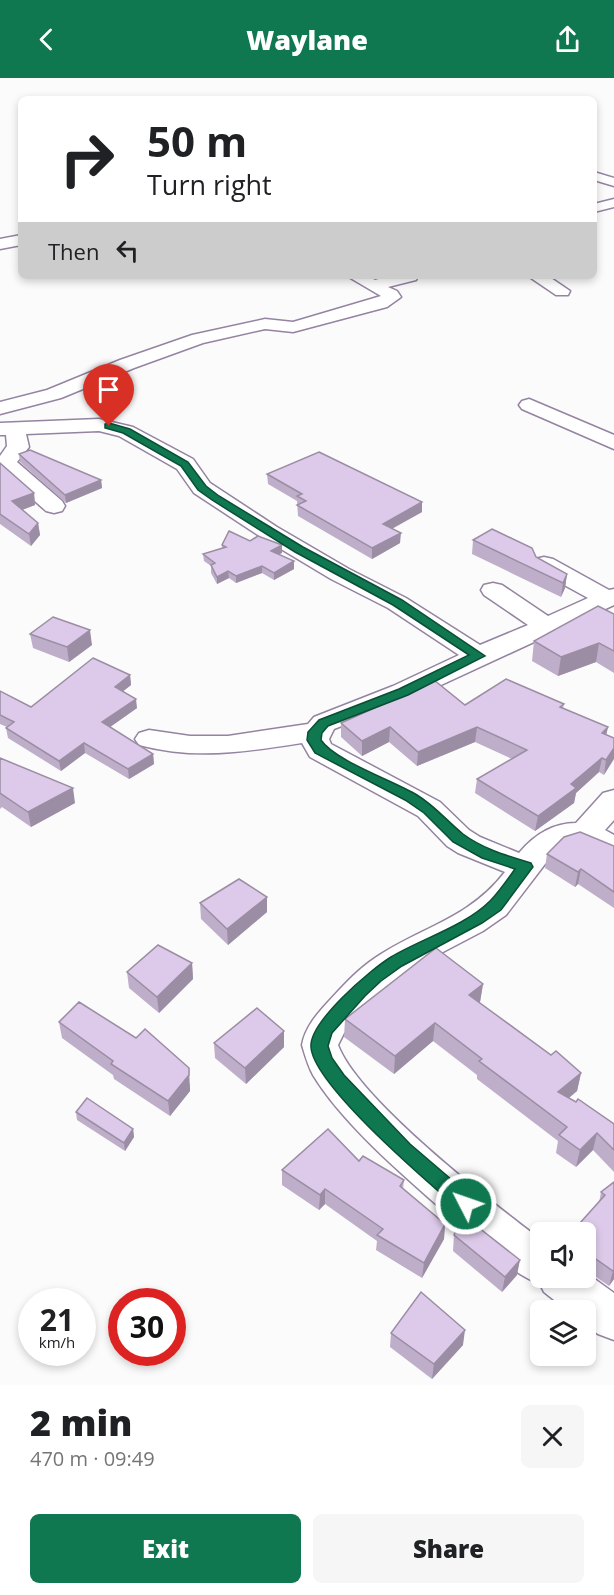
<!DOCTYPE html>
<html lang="en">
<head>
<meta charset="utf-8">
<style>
	:root { --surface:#fff; --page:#f6f6f6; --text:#202124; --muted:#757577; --accent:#0f7851 }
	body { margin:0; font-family:"Open Sans",sans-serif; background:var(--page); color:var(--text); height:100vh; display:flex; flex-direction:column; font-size:22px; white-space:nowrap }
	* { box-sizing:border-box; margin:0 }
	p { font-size:20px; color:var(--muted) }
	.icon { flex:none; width:33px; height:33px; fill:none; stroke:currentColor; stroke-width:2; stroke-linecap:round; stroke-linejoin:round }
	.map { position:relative; height:1307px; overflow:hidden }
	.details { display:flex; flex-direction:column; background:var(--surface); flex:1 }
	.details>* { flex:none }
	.top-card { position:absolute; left:18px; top:18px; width:579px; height:183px; border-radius:9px; box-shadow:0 3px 9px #0003; background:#fff; color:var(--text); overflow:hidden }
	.buttons { position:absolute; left:530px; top:1144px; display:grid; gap:12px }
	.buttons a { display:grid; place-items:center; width:66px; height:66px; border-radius:9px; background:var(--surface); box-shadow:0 3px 9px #0003; font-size:30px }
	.speed { position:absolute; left:18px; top:1210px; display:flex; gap:12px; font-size:30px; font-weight:700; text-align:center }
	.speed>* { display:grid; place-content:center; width:78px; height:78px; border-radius:50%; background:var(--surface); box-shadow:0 3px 9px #0003; line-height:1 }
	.speed small { font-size:15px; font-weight:400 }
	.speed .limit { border:9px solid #d22; background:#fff; color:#111 }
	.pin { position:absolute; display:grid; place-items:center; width:51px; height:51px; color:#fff; margin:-62px -26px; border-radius:50% 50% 50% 0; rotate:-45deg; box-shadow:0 0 6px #0007 }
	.pin .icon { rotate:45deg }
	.me { position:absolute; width:66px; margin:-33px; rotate:311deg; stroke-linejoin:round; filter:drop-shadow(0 0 4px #0008) }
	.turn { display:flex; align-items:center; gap:21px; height:126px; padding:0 30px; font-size:27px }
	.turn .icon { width:78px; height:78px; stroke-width:2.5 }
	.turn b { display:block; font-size:42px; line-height:51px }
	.then { display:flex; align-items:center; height:57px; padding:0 30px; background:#0003; gap:12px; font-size:22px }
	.round { display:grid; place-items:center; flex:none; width:63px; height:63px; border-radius:9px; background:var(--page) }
	.head { display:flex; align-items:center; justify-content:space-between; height:102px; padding:0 30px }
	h1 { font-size:36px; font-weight:800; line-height:45px }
	.cta { display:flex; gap:12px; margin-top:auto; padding:12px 30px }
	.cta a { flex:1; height:69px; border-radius:9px; background:var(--accent); color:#fff; font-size:24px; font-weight:800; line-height:69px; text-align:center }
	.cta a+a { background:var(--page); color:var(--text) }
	header { display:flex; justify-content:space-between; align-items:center; height:78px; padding:0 30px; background:var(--accent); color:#fff; font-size:27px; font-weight:800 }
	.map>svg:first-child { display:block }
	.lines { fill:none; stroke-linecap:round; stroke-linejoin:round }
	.street-casing { stroke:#9483a1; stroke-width:3 }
	.street { fill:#fff; fill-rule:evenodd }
	.wall { fill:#beaec9 }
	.shaded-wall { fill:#9b8da4 }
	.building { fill:#ddcaea; stroke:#9b8da4; stroke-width:1.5 }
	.route { fill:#0f7851; stroke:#0a4e35; stroke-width:1.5 }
</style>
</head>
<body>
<header><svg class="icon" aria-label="back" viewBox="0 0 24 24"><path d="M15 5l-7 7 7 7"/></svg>Waylane<svg class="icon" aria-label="share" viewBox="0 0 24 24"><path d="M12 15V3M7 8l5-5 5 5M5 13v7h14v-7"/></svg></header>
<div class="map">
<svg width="614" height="1307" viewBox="0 0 614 1307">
	<rect width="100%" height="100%" fill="#fbfbfb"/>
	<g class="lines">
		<defs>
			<g id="street">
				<polygon points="594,94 614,100 614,108 594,102"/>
				<polygon points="614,121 614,129 594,134 594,126"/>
				<polygon points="21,157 21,167 0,171 0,161"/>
				<polygon points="347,198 368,198 375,202 390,198 418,198 416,202 388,209 397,213 401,219 387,229 293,254 265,251 203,265 134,290 61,320 0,336 0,324 47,312 120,282 192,257 265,241 293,244 381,218"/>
				<polygon points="528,198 548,198 570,213 568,217 556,217"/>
				<polygon points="529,321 614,357 614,371 522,331 519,327 522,323"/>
				<path d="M99,341L133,349L193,381L210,405L277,449L349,491L406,520L480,567L528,547L484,517L481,512L484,507L493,505L502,507L548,538L588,520L535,491L532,486L535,481L544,479L553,481L609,512L614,511V527L413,620L334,651L329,661L331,666L440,724L469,752L480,759L519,775C534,757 553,745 576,745L603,715L614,712V742L605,752L614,757V782L578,766L564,769L545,786L506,837L483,853L420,886L393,904L344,955L338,967C358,1021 491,1124 540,1161V1200H585V1194L614,1215V1262L598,1256L585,1246V1233H568L544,1214L540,1206C511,1195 487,1170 463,1150C416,1108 345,1050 313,997C308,988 305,977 302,967C305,950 316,937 328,924C343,908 357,892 375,880C421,849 469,841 505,794L458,775L447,768L418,738L310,679L302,665C245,674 195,682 139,667L135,661L139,655L149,652L190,658H228L308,646L314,639L393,608L459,577L388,530L331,501L261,459L194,415L177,391L119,358L99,353L26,356L29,369L17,384L62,423L65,428L62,433L54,435L46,433L0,392V378L7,368L6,357H0V345Z"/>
			</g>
		</defs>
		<use href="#street" class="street-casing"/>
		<use href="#street" class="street"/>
	</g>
	<g class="wall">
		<polygon points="19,376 101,402 102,410 66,425 20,384"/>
		<polygon points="0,385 34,415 35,427 22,432 38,445 40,457 31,468 0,446"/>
		<polygon points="267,396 422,434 392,451 400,465 372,481 298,438 297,423 268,406"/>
		<polygon points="473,462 536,479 567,496 565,510 561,519 472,476"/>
		<polygon points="250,463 282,475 279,476 294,491 274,502 262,495 236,505 229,500 217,506 211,495 211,488 204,483 203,476 222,471 222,467"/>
		<polygon points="614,536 614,595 596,584 558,598 532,583 534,563"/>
		<polygon points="30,556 92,567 69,584 33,570"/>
		<polygon points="130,597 131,607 123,613 137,630 110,649 153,676 154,686 129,701 85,675 61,693 8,660 6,650 7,649 0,646 0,613 31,629"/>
		<polygon points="401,613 465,627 564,626 563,630 608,649 606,656 614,660 604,697 599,694 576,715 574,725 535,753 475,715 477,701 512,681 475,664 417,688 389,664 362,678 341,659 341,645 401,619"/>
		<polygon points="0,680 75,725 31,749 2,729 0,731"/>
		<polygon points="614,768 614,830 578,806 575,809 545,790 547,776"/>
		<polygon points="267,819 267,834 228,867 201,841 200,825"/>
		<polygon points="192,885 193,901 159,935 129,910 127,894"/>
		<polygon points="483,906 480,924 479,925 551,977 581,995 577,1013 569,1020 614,1046 614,1094 593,1072 576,1089 556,1075 558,1063 477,1001 477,997 433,963 394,996 344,959 345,941"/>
		<polygon points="59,944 190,1006 190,1013 170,1038 114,1001 113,997 62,960"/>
		<polygon points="214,965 284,969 246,1006 215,980"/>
		<polygon points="76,1034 133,1051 134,1059 125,1073 77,1042"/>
		<polygon points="359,1083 404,1102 403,1111 445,1146 444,1161 422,1200 376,1172 377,1163 325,1126 319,1132 282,1107 282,1092"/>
		<polygon points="614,1104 614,1201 609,1208 586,1192 585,1192 585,1155 599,1125 601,1114"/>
		<polygon points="454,1157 517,1197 502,1214 453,1173"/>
		<polygon points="391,1255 463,1267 432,1301 390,1269"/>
	</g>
	<g class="shaded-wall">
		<polygon points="101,402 102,410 66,425 65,417"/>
		<polygon points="34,415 35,427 14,435 12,423"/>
		<polygon points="422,424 422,434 382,456 383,446"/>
		<polygon points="38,445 40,457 31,468 29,456"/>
		<polygon points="401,455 400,465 372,481 372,470"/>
		<polygon points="282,467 282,475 271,480 271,473"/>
		<polygon points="294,483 294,491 274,502 274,495"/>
		<polygon points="262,488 262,495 236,505 236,498"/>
		<polygon points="228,493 229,500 217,506 217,499"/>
		<polygon points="567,496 565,510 561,519 563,505"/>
		<polygon points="90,552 92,567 69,584 67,569"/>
		<polygon points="599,565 596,584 558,598 561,579"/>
		<polygon points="130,597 131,607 116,619 115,609"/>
		<polygon points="136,621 137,630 103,654 102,644"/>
		<polygon points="390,649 389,664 362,678 362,663"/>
		<polygon points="477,649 475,664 417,688 418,674"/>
		<polygon points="608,649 605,663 602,655"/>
		<polygon points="84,665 85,675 61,693 59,683"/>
		<polygon points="614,670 614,681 604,697 606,682"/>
		<polygon points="153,676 154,686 129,701 128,691"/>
		<polygon points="602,680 599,694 576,715 574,725 535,753 538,738 571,706"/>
		<polygon points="73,710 75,725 31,749 28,734"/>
		<polygon points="581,791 578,806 575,809 578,794"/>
		<polygon points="267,819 267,834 228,867 227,851"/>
		<polygon points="192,885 193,901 159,935 157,919"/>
		<polygon points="483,906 480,924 467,935 469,917"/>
		<polygon points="435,945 433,963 394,996 395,978"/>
		<polygon points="284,953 284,969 246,1006 245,990"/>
		<polygon points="189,990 190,1013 170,1038 168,1023"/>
		<polygon points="581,995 577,1013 554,1032 558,1014"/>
		<polygon points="133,1051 134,1059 125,1073 124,1065"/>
		<polygon points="597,1055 593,1072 576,1089 580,1072"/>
		<polygon points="325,1111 325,1126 319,1132 320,1117"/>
		<polygon points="445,1146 444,1161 422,1200 424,1185"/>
		<polygon points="520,1182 517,1197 502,1214 505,1199"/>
		<polygon points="614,1192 614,1201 609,1208 613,1193"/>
		<polygon points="465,1252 463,1267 432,1301 434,1286"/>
	</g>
	<g class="building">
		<polygon points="30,372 101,402 65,417 19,376"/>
		<polygon points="319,374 422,424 383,446 401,455 372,470 297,427 306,423 297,418 302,416 267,396"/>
		<polygon points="0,385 34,415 12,423 38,445 29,456 0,436"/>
		<polygon points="492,451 532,470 536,479 567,496 563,505 473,462"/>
		<polygon points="229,453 250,463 258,458 282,467 271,473 294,483 274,495 262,488 236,498 228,493 217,499 211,487 215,485 203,476 226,469 222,467"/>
		<polygon points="598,528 614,536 614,573 599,565 561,579 534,563"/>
		<polygon points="53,539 90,552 67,569 30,556"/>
		<polygon points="93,580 130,597 115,609 136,621 102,644 153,676 128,691 84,665 59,683 6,650 14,644 0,637 0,613 31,629"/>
		<polygon points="506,601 564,626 560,629 608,649 602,655 614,660 614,670 606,682 602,680 571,706 576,710 538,738 477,701 527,672 477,649 418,674 390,649 362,663 341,645 406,616 401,613 434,602 465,627"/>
		<polygon points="0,680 73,710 28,734 0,715"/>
		<polygon points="580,754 614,768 614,814 581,791 578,794 547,776 564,759"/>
		<polygon points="239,801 267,819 227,851 200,825"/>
		<polygon points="158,867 192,885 157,919 127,894"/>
		<polygon points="436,870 483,906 469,917 551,977 556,973 581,995 558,1014 576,1024 578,1021 614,1046 614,1072 597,1055 580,1072 559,1057 567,1049 479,983 482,981 435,945 395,978 345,941"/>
		<polygon points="79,924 136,960 145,951 189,990 189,997 168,1023 111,986 113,983 59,944"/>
		<polygon points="257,930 284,953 245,990 214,965"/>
		<polygon points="87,1020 133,1051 124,1065 76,1034"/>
		<polygon points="328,1051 359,1083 363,1078 404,1102 400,1108 445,1146 424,1185 377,1157 383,1151 325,1111 320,1117 282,1092"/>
		<polygon points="614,1104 614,1192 613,1193 590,1177 587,1177 587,1183 585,1183 585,1155 571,1155 605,1117 601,1114"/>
		<polygon points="461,1140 479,1150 520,1182 505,1199 454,1157"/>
		<polygon points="421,1214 465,1252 434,1286 391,1255"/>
	</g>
	<path class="route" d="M109,345L130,351L188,384L206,408L219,418L303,469L402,522L485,578L408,617L328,648L322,655L321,662C335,683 394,703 417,717C435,728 447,743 463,756C483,771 508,778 531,785L533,789L501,832L482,845L402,888L381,903L365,918L332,955L328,968L332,980L344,997L410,1066L473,1120L476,1126L473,1132L466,1135L460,1132C429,1105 313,1007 311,969C309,944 370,892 391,879C421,861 465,848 490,823C499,814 507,802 515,791L482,780L453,764L424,735L405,722L315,675L307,662L308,654L319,642L399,611L469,577L393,527L295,474L212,422L198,412L181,388L123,355L105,350V346Z"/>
</svg>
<div class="buttons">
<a><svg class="icon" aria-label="sound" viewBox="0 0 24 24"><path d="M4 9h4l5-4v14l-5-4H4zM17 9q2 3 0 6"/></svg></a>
<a><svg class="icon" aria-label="layers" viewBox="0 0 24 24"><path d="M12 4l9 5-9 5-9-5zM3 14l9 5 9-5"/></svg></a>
</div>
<div class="speed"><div>21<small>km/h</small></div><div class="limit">30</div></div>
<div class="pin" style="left:109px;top:348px;background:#d93025"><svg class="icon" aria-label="arrive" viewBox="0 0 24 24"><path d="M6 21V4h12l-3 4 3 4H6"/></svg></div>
<svg class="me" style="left:466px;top:1126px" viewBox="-20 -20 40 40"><circle r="17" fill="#0f7851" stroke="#fff" stroke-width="3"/><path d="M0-11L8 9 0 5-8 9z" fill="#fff"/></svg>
<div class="top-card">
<div class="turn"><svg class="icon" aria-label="right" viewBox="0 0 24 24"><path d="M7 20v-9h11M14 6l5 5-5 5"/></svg><div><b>50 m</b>Turn right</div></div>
<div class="then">Then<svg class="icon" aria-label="left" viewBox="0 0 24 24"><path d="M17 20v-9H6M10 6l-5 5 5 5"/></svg></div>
</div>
</div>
<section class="details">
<div class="head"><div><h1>2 min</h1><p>470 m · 09:49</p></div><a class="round"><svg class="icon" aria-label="close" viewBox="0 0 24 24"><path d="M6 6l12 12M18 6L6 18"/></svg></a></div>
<div class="cta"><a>Exit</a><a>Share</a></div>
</section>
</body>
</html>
